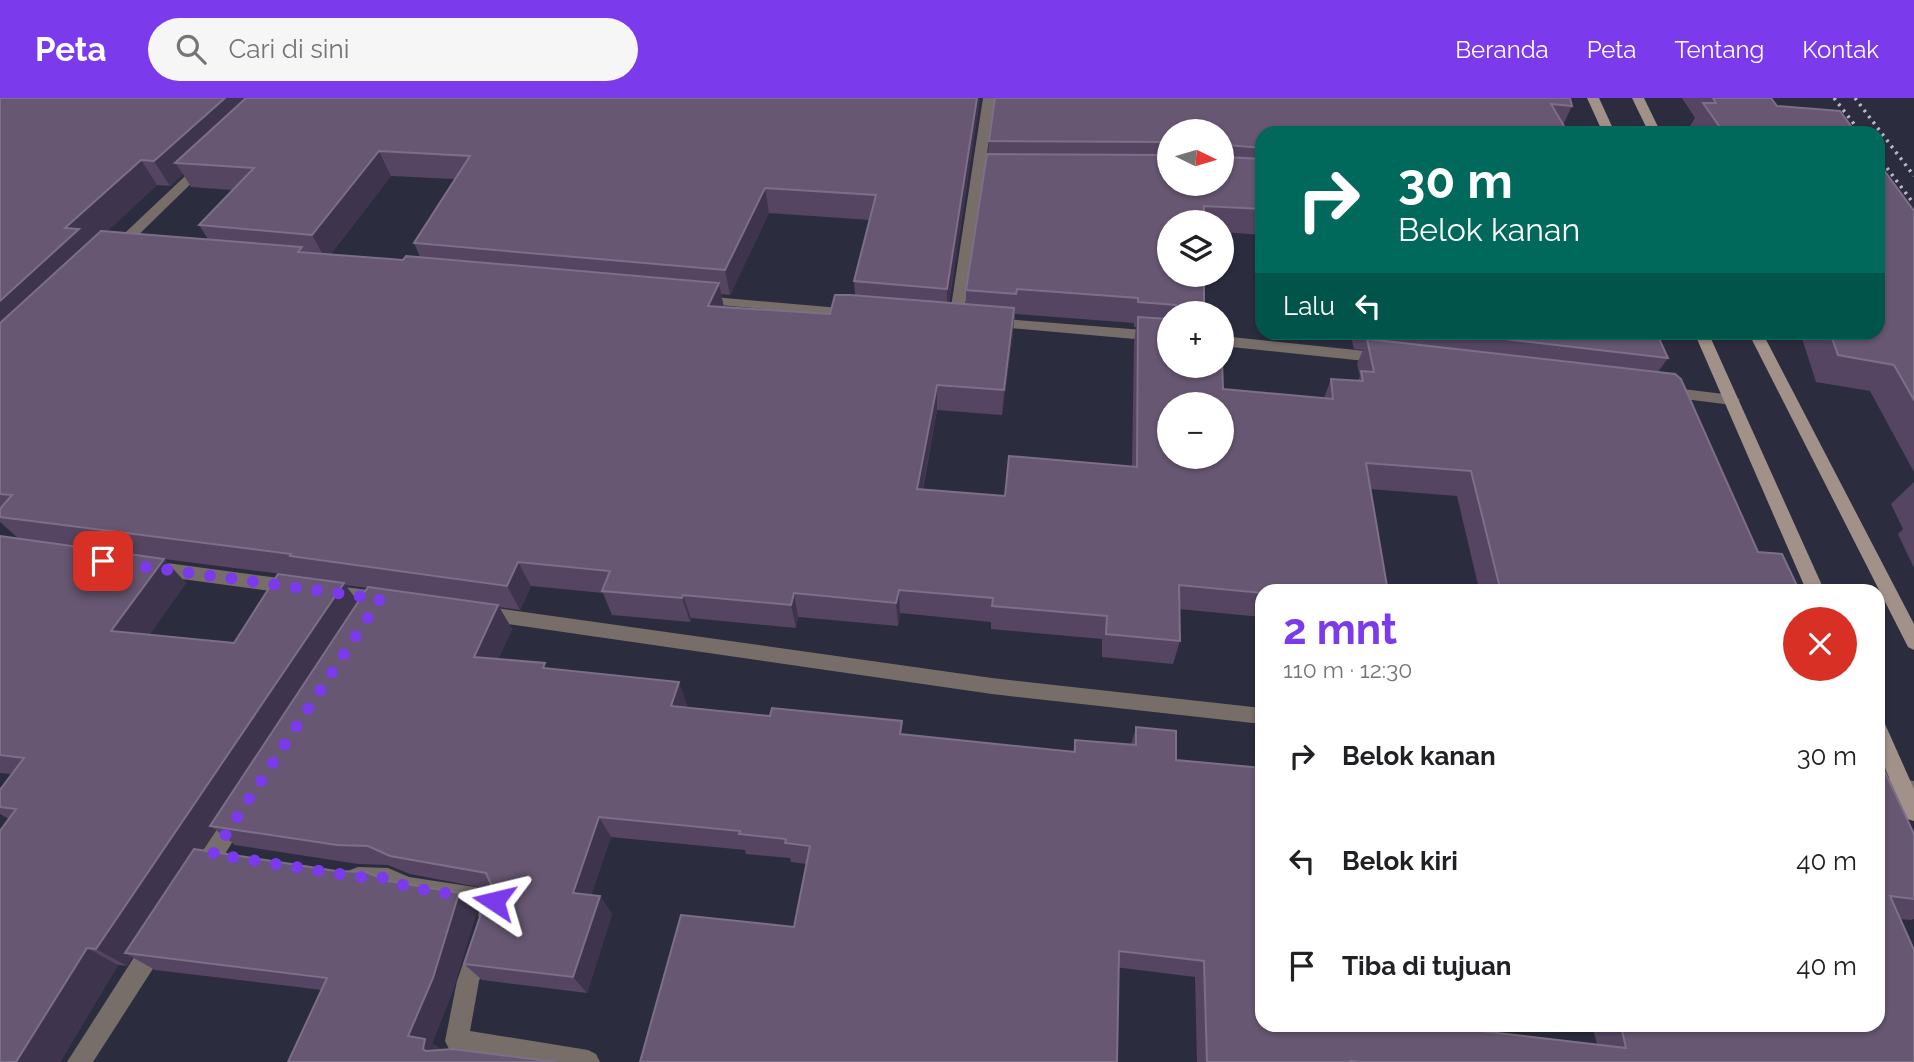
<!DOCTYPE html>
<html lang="id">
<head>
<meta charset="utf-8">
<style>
	:root { --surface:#fff; --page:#f6f6f6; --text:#202124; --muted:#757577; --accent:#7c3aed }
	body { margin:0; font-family:Raleway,sans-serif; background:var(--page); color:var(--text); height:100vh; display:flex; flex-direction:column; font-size:26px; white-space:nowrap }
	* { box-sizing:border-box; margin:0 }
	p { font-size:23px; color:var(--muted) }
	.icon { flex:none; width:38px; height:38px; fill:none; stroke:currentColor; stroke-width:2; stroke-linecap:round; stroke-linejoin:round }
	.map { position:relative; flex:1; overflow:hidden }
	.side { position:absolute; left:1255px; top:486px; width:630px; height:448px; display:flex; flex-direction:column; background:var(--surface); border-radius:21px; box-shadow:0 2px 5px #0004 }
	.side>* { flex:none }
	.top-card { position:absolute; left:1255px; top:28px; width:630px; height:214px; border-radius:21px; box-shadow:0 2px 5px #0004; background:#00695c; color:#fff; overflow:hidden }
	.needle { width:46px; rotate:95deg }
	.buttons { position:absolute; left:1157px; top:21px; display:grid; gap:14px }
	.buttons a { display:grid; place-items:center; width:77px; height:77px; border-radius:50%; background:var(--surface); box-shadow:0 2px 5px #0004; font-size:35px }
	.pin { position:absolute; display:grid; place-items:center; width:60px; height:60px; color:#fff; margin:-30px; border-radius:14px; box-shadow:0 4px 10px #0006 }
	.me { position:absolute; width:77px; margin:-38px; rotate:280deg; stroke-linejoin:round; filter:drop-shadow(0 0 5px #0008) }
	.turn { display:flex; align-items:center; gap:24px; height:147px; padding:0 28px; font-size:32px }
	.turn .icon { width:91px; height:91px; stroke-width:2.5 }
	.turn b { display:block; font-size:49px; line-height:60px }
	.then { display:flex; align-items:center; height:66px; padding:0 28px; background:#0003; gap:14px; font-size:26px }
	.round { display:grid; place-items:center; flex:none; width:74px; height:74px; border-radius:37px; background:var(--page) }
	.summary { display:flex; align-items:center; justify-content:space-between; height:119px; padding:0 28px }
	h1 { font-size:42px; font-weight:700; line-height:52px; color:var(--accent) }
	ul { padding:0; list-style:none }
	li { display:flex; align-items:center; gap:21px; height:105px; padding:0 28px }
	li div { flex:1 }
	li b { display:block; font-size:26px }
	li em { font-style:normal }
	header { display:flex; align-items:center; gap:42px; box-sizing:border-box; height:98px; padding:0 35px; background:var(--accent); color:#fff }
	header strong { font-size:33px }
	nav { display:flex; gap:38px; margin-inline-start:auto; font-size:24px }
	.search { width:490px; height:63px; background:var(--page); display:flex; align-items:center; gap:18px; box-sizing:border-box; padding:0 24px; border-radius:38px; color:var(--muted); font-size:26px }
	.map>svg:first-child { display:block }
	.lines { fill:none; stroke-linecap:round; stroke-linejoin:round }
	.street { fill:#786e69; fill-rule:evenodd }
	.secondary { fill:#a19189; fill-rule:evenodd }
	.rail { stroke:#b9bbc8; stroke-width:3.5; stroke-dasharray:2.5 5; stroke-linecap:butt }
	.wall { fill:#564562; fill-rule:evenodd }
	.shaded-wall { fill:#3e344d }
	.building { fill:#675772; stroke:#7c6f88; stroke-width:2; fill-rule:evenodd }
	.route { stroke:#7c3aed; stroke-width:12; stroke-dasharray:0 21.6 }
</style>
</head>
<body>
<header>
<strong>Peta</strong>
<div class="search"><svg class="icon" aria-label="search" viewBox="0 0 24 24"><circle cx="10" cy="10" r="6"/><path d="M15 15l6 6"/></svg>Cari di sini</div>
<nav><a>Beranda</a><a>Peta</a><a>Tentang</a><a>Kontak</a></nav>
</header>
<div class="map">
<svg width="1914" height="964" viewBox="0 0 1914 964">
	<rect width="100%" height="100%" fill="#2b2d3f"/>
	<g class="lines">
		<g class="street">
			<polygon points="983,0 995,0 963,222 956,226 949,222"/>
			<polygon points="200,64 210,67 120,155 110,155 110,149"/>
			<polygon points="702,198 851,211 858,215 851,219 697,205 695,202"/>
			<polygon points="991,220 1169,234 1169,244 986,228 986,222"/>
			<polygon points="1222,238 1384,255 1391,260 1384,265 1222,248"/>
			<polygon points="1666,289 1732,297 1740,302 1732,307 1661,298 1658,294"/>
			<polygon points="152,463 294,482 300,484 303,489 300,494 294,496 152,477 146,475 143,470 146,465"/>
			<polygon points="329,487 384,494 390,496 393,501 390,506 384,508 329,501 323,499 320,494 323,489"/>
			<polygon points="481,508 992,580 1262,610 1262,626 992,596 481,522 475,520 472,515 475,510"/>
			<polygon points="1878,679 1914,683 1914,701 1878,697"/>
			<polygon points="236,710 243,713 246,720 243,727 210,780 202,783 194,780 191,773 194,766 229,713"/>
			<polygon points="358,769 388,770 409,779 494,792 502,796 505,803 497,825 489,828 481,825 478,817 480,811 408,799 387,790 350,786 347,779 350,772"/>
			<polygon points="155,836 163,839 166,847 163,855 93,964 67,964 147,839"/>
			<polygon points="479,840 487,843 490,851 479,883 470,933 588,952 596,956 600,964 514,964 449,951 445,943 457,883 471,843"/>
		</g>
		<g class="secondary">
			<polygon points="1587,0 1599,0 1615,35 1603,35"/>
			<polygon points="1632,0 1644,0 1661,35 1649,35"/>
			<polygon points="1694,234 1708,234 1825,494 1807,494"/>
			<polygon points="1748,234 1762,234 1914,526 1914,552 1908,549"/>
			<polygon points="1878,623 1885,626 1914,691 1914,723 1907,721 1878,654"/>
		</g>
		<g class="rail">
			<polyline points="1834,0 1861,35"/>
			<polyline points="1855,0 1914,78"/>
			<polyline points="1878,58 1914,106"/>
		</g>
	</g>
	<g class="wall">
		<path d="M0,0H980L949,205L966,206V192L988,56L989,43L1570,0L1572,8L1563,27L1262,35V137L1222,134V124H1169L1204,215H1169V268L1223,291L1324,300L1331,281L1358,283L1360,278L1357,266L1363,252L1354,251L1350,234H1656L1668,260L1658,274L1758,454L1800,494H1477L1479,491L1457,398L1370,391L1262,494V519L1179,511L1180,543L1173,566L1102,559V541L991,531V524L900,515L898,528L798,519L796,530L691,520L690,524L612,517L603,495L531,488L520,512L499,509L512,531L498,561L548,571L687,606L686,610L904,636L1073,654L1075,642L1131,647L1136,629L1176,662L1472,932L1597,946L1592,928H1878V659L1914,736V821L1911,822L1900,821L1914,964H1197L1195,879L794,829L807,766L791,764L790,760L746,756L745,752L611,739L591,797L600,798L612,816L587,895L482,882L464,866L489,791L410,776L388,767L358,766L235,747L216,732L202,752L388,783L477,813L452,895L432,945L288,964L322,892L155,872L132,859L127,868L118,867L60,964H0L9,721L0,716V692L12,676L0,675V438L19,441L0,424ZM1169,33L1222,86H1169ZM183,76L191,89L232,92L199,127L208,141L107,133L157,87L170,88ZM391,78L455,81L414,145L420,159L403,162L330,157ZM769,115L870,122L854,183L855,197L830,216L724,209L721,196L730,197ZM1015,216L1134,225V229H1136L1134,244L1132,368L1005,398L923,391L937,312L1002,317L1013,235L1014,221H1015ZM164,461L306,479L307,480L234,545L149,537L186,485ZM345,487L368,490L358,505Z"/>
		<polygon points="1682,0 1771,0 1777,8 1856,35 1692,35 1689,30 1695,20"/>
		<polygon points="1914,113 1914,374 1870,293 1816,284 1800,234 1878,234"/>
		<polygon points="1914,384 1914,470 1898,436 1903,431 1891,406"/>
	</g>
	<g class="shaded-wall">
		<polygon points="225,0 264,0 175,65 183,76 170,88 154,63"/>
		<polygon points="977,0 980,0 947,216 947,191"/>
		<polygon points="379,53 391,78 326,162 312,137"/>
		<polygon points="141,62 157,87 92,148 0,248 0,203 65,130"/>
		<polygon points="765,90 769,115 730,197 725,172"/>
		<polygon points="719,185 724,211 708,208"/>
		<polygon points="1014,210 1013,235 1002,317 1004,292"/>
		<polygon points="937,287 937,312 918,415 917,391"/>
		<polygon points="164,461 186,485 136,556 111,533"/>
		<polygon points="518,464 531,488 520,512 507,488"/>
		<polygon points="344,485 362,509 210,728 216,732 134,856 125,855 132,859 127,868 96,851"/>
		<polygon points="899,492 900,515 898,528 896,505"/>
		<polygon points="794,495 798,519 796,530 791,507"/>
		<polygon points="683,497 691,520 690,524 682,500"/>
		<polygon points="498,507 512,531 488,581 474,559"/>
		<polygon points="679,584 687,606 680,630 671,608"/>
		<polygon points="599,719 611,739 586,813 573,795"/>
		<polygon points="459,795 477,813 452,895 432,945 446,954 426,953 408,938"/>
		<polygon points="600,798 612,816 587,895 573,879"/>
		<polygon points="87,850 118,867 60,964 16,964"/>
	</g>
	<g class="building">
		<polygon points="0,0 225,0 154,63 141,62 65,130 79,131 0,203"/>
		<polygon points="246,0 977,0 947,191 854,183 876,97 765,90 725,172 414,145 470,58 379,53 312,137 199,127 254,70 175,65"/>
		<polygon points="995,0 1570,0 1572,8 1551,6 1568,35 1262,35 1262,50 1227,47 1225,59 1262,61 1262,111 1204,108 1204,124 1169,124 1169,177 1204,177 1204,215 1176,215 1176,207 1138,204 1138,200 1017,191 1016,196 966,192 987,56 1169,57 1169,86 1222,86 1222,33 1169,33 1169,44 989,43"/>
		<polygon points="1713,0 1771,0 1777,8 1840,13 1856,35 1724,35 1703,5 1716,5"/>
		<polygon points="1878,64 1914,113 1914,302 1894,267 1838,257 1830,234 1878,234"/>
		<path d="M101,133L302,149L298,154L403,162L406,158L719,185L708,208L830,216L835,197H850L1014,210L1004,292L937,287L917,391L1005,398L1009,358L1137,369L1138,219L1169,221V268H1222V262L1223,291L1333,301L1331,281L1363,283L1361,273L1374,274L1367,241L1675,276L1681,281L1758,454L1782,456L1800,494H1482L1481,488L1500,490L1471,373L1366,365L1388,494H1262V495L1179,487L1180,543L1106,536L1107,518L992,508L993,500L899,492L896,505L794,495L791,507L683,497L682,500L602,493L610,473L518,464L507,488L290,458L291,456L0,419V411L12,397L0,396V225ZM1169,306H1222V359H1169Z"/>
		<polygon points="1444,234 1656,234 1668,260"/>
		<polygon points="0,438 164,461 111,533 234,545 278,476 344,485 96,851 87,850 16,964 0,964 0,733 16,711 0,709 0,692 24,660 0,657"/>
		<polygon points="368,489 498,507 474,559 545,565 543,570 679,584 671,608 770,618 772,610 902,623 900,636 1075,654 1075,642 1136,647 1136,629 1176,633 1176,662 1262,670 1262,928 1471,928 1472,932 1626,950 1621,928 1878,928 1878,659 1914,736 1914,801 1890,798 1914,852 1914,964 1361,964 1351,963 1352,964 1207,964 1204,863 1119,853 1117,964 640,964 681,817 794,829 810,748 785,745 786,741 739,736 740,733 599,719 573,795 600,798 573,879 464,866 491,786 486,775 390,758 368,748 337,747 210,728"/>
		<polygon points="194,751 336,773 366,774 388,783 459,795 433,880 408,938 425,941 423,951 426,953 453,951 556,964 288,964 327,880 125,855"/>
	</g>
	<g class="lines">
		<polyline class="route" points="103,463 380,501 213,756 358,779 388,780 408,789 494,803"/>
	</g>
</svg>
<div class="buttons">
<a><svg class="needle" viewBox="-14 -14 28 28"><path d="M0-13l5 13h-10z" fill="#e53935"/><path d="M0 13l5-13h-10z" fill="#757577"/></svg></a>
<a><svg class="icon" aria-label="layers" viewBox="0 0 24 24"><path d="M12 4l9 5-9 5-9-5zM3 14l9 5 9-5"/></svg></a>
<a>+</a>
<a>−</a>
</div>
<div class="pin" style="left:103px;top:463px;background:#d93025"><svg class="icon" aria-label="arrive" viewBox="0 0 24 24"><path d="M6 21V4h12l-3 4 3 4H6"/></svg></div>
<svg class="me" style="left:494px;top:803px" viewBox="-20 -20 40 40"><path d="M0-17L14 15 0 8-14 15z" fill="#7c3aed" stroke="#fff" stroke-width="4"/></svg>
<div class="top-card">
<div class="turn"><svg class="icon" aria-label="right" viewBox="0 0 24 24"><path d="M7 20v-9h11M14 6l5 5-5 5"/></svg><div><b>30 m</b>Belok kanan</div></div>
<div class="then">Lalu<svg class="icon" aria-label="left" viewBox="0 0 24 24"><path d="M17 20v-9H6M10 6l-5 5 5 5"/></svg></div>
</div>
<section class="side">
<div class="summary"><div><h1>2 mnt</h1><p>110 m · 12:30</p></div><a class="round" style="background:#d93025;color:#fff"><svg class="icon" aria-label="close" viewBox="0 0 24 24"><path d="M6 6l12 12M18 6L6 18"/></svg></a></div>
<ul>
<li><svg class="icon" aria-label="right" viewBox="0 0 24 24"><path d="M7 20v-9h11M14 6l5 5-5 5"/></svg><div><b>Belok kanan</b></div><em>30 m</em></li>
<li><svg class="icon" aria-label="left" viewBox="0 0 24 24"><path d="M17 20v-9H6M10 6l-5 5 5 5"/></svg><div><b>Belok kiri</b></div><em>40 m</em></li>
<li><svg class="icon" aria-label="arrive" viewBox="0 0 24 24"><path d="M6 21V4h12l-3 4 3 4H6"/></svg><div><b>Tiba di tujuan</b></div><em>40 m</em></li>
</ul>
</section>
</div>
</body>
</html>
